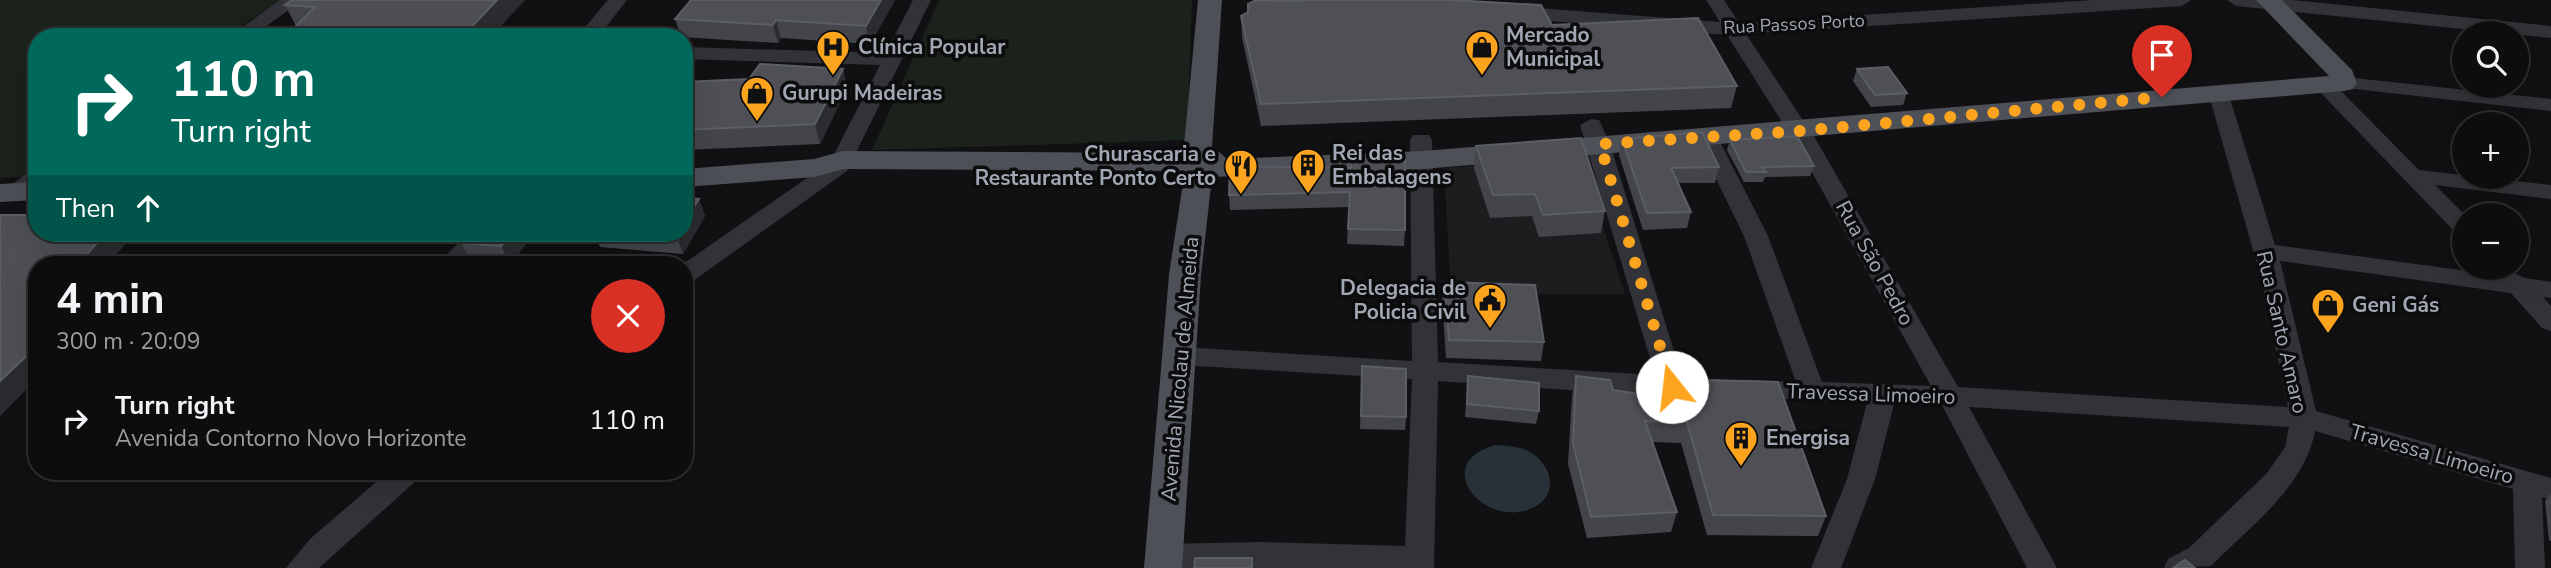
<!DOCTYPE html>
<html lang="en">
<head>
<meta charset="utf-8">
<style>
	:root { --surface:#0d0d0e; --page:#1b1b1c; --text:#f1f3f6; --muted:#9a9c9e; --line:#2d2d2e }
	body { margin:0; font-family:"Nunito Sans",sans-serif; background:var(--page); color:var(--text); height:100vh; display:flex; flex-direction:column; font-size:26px; white-space:nowrap }
	* { box-sizing:border-box; margin:0 }
	p { font-size:23px; color:var(--muted) }
	.icon { flex:none; width:38px; height:38px; fill:none; stroke:currentColor; stroke-width:2; stroke-linecap:round; stroke-linejoin:round }
	.map { position:relative; flex:1; overflow:hidden }
	.panel { position:absolute; left:28px; top:256px; width:665px; height:224px; display:flex; flex-direction:column; background:var(--surface); border-radius:28px; box-shadow:0 7px 28px #0002,0 0 0 2px var(--line) }
	.panel>* { flex:none }
	.top-card { position:absolute; left:28px; top:28px; width:665px; height:214px; border-radius:28px; box-shadow:0 7px 28px #0002,0 0 0 2px var(--line); background:#00695c; color:#fff; overflow:hidden }
	.tools { position:absolute; left:2452px; top:21px; display:grid; gap:14px }
	.tools a { display:grid; place-items:center; width:77px; height:77px; border-radius:50%; background:var(--surface); box-shadow:0 7px 28px #0002,0 0 0 2px var(--line); font-size:35px }
	.pin { position:absolute; display:grid; place-items:center; width:60px; height:60px; color:#fff; margin:-72px -30px; border-radius:50% 50% 50% 0; rotate:-45deg; box-shadow:0 0 7px #0007 }
	.pin .icon { rotate:45deg }
	.me { position:absolute; width:77px; margin:-38px; rotate:344deg; stroke-linejoin:round; filter:drop-shadow(0 0 5px #0008) }
	.turn { display:flex; align-items:center; gap:24px; height:147px; padding:0 28px; font-size:32px }
	.turn .icon { width:91px; height:91px; stroke-width:2.5 }
	.turn b { display:block; font-size:49px; line-height:60px }
	.then { display:flex; align-items:center; height:66px; padding:0 28px; background:#0003; gap:14px; font-size:26px }
	.round { display:grid; place-items:center; flex:none; width:74px; height:74px; border-radius:37px; background:var(--page) }
	.head { display:flex; align-items:center; justify-content:space-between; height:119px; padding:0 28px }
	h1 { font-size:42px; font-weight:700; line-height:52px }
	ul { padding:0; list-style:none }
	li { display:flex; align-items:center; gap:21px; height:91px; padding:0 28px }
	li div { flex:1 }
	li b { display:block; font-size:26px }
	li em { font-style:normal }
	.map>svg:first-child { display:block }
	.built { fill:#1d1d20 }
	.green { fill:#1b221b }
	.water { fill:#273137 }
	.lines { fill:none; stroke-linecap:round; stroke-linejoin:round }
	.minor { fill:#323338; fill-rule:evenodd }
	.major { fill:#4d5057; fill-rule:evenodd }
	.wall { fill:#44454b }
	.shaded-wall { fill:#2b2c30 }
	.building { fill:#4e5056; stroke:#5b5e65; stroke-width:2 }
	.route { stroke:#fda41e; stroke-width:12; stroke-dasharray:0 21.6 }
	.labels { text-anchor:middle; stroke-width:7; stroke-linejoin:round; paint-order:stroke }
	.far-street-label { font-size:18px; fill:#a1a8b4; stroke:#0c0c0d }
	.poi-label { font-size:21px; font-weight:bold; fill:#a1a8b4; stroke:#0c0c0d; text-anchor:start }
	.street-label { font-size:21px; fill:#a1a8b4; stroke:#0c0c0d }
</style>
</head>
<body>
<div class="map">
<svg width="2551" height="568" viewBox="0 0 2551 568">
	<rect width="100%" height="100%" fill="#111113"/>
	<polygon class="built" points="1580,157 1625,294 1451,294 1444,168"/>
	<g class="green">
		<polygon points="0,0 280,0 226,37 37,37 37,166 20,177 0,178"/>
		<polygon points="939,0 1192,0 1187,140 872,150"/>
	</g>
	<path class="water" d="M1496,445C1507,446 1518,446 1528,451C1553,464 1560,496 1532,508C1485,530 1428,463 1496,445Z"/>
	<g class="lines">
		<g class="minor">
			<polygon points="280,0 302,0 252,37 229,37"/>
			<polygon points="608,0 627,0 598,37 577,37"/>
			<polygon points="913,0 931,0 847,171 693,281 684,283 683,264 830,162 880,65 684,59 684,47 886,53"/>
			<path d="M1706,0H1724L1739,23L2093,0H2191L2182,6L1746,34L1804,122L1802,125L1811,131L1958,387L2288,407L2261,278L2208,92L2218,86L2228,92L2275,245L2505,276L2514,273L2525,278L2551,282V298L2543,297L2551,306V331L2542,328L2511,293L2280,261L2316,411L2551,478V500L2542,497L2545,568H2515L2513,489L2315,431C2305,487 2249,527 2211,566L2164,568L2168,559L2189,548L2267,473L2285,447L2289,427L1969,407L2057,568H2027L1942,405L1894,404L1875,479L1841,568H1811L1847,479L1867,403L1741,397L1737,390L1741,383L1750,380L1796,382L1744,236L1696,138L1699,133L1707,132L1718,138L1768,236L1822,382L1931,386L1789,131L1791,128L1782,122L1727,35L1512,18L1502,12L1512,6L1720,22Z"/>
			<polygon points="2227,0 2292,0 2551,26 2551,38 2236,6"/>
			<polygon points="2344,77 2551,99 2551,111 2337,87 2419,170 2551,185 2551,199 2435,185 2465,215 2464,235 2456,233 2315,87 2325,81 2336,86 2334,83 2337,79"/>
			<polygon points="1591,119 1599,120 1610,144 1682,377 1713,381 1717,388 1713,395 1672,397 1438,381 1434,568 1164,568 1153,565 1149,556 1153,547 1164,544 1259,542 1405,546 1412,379 1181,365 1172,362 1168,356 1172,350 1181,347 1412,361 1410,140 1413,135 1429,135 1432,140 1438,362 1655,375 1580,125"/>
			<polygon points="37,169 37,187 22,197 6,197 3,192 29,171"/>
			<polygon points="468,233 493,233 464,264 438,264"/>
			<polygon points="389,471 422,471 418,479 319,568 286,568 310,539"/>
		</g>
		<g class="major">
			<polygon points="1198,0 1222,0 1212,146 1227,159 1423,151 2329,76 2256,0 2282,0 2352,70 2357,83 2353,89 2344,91 1423,169 1212,177 1201,275 1182,568 1144,568 1169,275 1184,176 1173,171 844,169 815,177 684,187 684,169 814,159 843,151 1171,153 1175,148 1184,145"/>
			<polygon points="37,182 37,200 0,202 0,184"/>
		</g>
	</g>
	<g class="wall">
		<polygon points="292,0 491,37 291,37 289,33 296,26 285,5"/>
		<polygon points="895,0 870,44 781,38 778,43 681,37 675,19"/>
		<polygon points="1241,16 1552,25 1737,86 1731,108 1261,126 1242,37"/>
		<polygon points="843,69 847,88 820,144 684,150 684,82 749,79"/>
		<polygon points="1857,69 1907,93 1903,105 1871,107 1853,81"/>
		<polygon points="1622,139 1719,167 1715,183 1678,183 1691,212 1687,228 1643,230 1619,155"/>
		<polygon points="1730,140 1814,166 1810,176 1765,177 1763,182 1744,182 1727,150"/>
		<polygon points="1476,146 1605,211 1601,233 1539,237 1532,216 1490,218 1474,168"/>
		<polygon points="1351,168 1405,230 1404,246 1347,244 1349,207 1230,210 1229,195"/>
		<polygon points="699,199 705,216 683,254 600,247 594,233 684,233"/>
		<polygon points="471,233 535,233 510,264 471,261 461,243"/>
		<polygon points="1444,282 1544,342 1541,361 1446,358 1442,300"/>
		<polygon points="1362,366 1406,417 1405,430 1360,429"/>
		<polygon points="1468,376 1539,411 1536,424 1465,417"/>
		<polygon points="1576,376 1613,390 1669,398 1674,379 1826,516 1818,536 1707,535 1681,443 1652,442 1677,512 1671,532 1587,538 1568,464 1572,397"/>
		<polygon points="2551,494 2551,541 2549,540 2545,501"/>
	</g>
	<g class="shaded-wall">
		<polygon points="497,0 525,0 491,37 462,37"/>
		<polygon points="881,0 895,0 870,44 866,26"/>
		<polygon points="776,20 781,38 778,43 773,25"/>
		<polygon points="843,69 847,88 820,144 815,124"/>
		<polygon points="699,199 705,216 683,254 676,236 677,233 684,233 684,222"/>
		<polygon points="106,233 135,233 108,264 78,264"/>
		<polygon points="512,233 535,233 510,264 501,246"/>
		<polygon points="37,346 37,379 0,416 0,381"/>
	</g>
	<g class="building">
		<polygon points="292,0 497,0 462,37 396,37 289,33 315,7 285,5"/>
		<polygon points="691,0 881,0 866,26 776,20 773,25 675,19"/>
		<polygon points="1256,0 1303,1 1304,0 1451,0 1541,5 1552,25 1698,18 1737,86 1261,104 1241,16 1248,12 1248,4"/>
		<polygon points="760,64 843,69 815,124 684,130 684,82 749,79"/>
		<polygon points="1888,67 1907,93 1875,95 1857,69"/>
		<polygon points="1702,132 1719,167 1671,168 1691,212 1647,213 1622,139"/>
		<polygon points="1797,136 1814,166 1762,167 1766,172 1746,172 1730,140"/>
		<polygon points="1581,138 1605,211 1543,215 1535,194 1493,195 1476,146"/>
		<polygon points="1405,157 1405,230 1348,229 1350,192 1229,195 1230,166 1351,168 1351,159"/>
		<polygon points="684,198 699,199 684,222"/>
		<polygon points="0,215 37,215 37,233 106,233 78,264 37,264 37,346 0,381"/>
		<polygon points="471,233 512,233 501,246 461,243"/>
		<polygon points="642,233 677,233 676,236"/>
		<polygon points="1444,282 1535,285 1544,342 1449,340"/>
		<polygon points="1362,366 1406,369 1406,417 1361,416"/>
		<polygon points="1468,376 1539,383 1539,411 1467,404"/>
		<polygon points="1576,376 1610,380 1613,390 1680,400 1674,379 1778,382 1826,516 1713,515 1687,422 1645,421 1677,512 1591,517 1573,443"/>
		<polygon points="1195,558 1252,558 1252,568 1194,568"/>
		<polygon points="2185,560 2195,568 2173,568"/>
	</g>
	<g class="lines">
		<polyline class="route" points="1672,387 1600,144 1800,131 2162,97"/>
	</g>
	<defs>
		<symbol id="hospital-pin" viewBox="-11 -11 22 30"><path d="M0 17L-7.5 6A9.5 9.5 0 1 1 7.5 6Z" fill="#fda41e" stroke="#0c0c0d"/><path d="M-5-5h3v3.5h4V-5h3V5h-3V1.5h-4V5h-3Z" fill="#111"/></symbol>
		<symbol id="shop-pin" viewBox="-11 -11 22 30"><path d="M0 17L-7.5 6A9.5 9.5 0 1 1 7.5 6Z" fill="#fda41e" stroke="#0c0c0d"/><path d="M-5-2.5h2.3a2.7 3.5 0 0 1 5.4 0H5L5.5 6h-11ZM-1.5-2.5h3a1.5 2.3 0 0 0-3 0Z" fill="#111"/></symbol>
		<symbol id="building-pin" viewBox="-11 -11 22 30"><path d="M0 17L-7.5 6A9.5 9.5 0 1 1 7.5 6Z" fill="#fda41e" stroke="#0c0c0d"/><path d="M-4-6H4V6H1V3H-1V6H-4ZM-2.5-4.3h1.7v1.8h-1.7ZM.8-4.3h1.7v1.8H.8ZM-2.5-1h1.7V.8h-1.7ZM.8-1h1.7V.8H.8Z" fill="#111"/></symbol>
		<symbol id="restaurant-pin" viewBox="-11 -11 22 30"><path d="M0 17L-7.5 6A9.5 9.5 0 1 1 7.5 6Z" fill="#fda41e" stroke="#0c0c0d"/><path d="M-5-6h1v4h1v-4h1v4h1v-4h1v5L-1.5 .5V6h-2V.5L-5-1ZM5-6V6H3V1.5H1.5Q1.5-4 5-6Z" fill="#111"/></symbol>
		<symbol id="civic-pin" viewBox="-11 -11 22 30"><path d="M0 17L-7.5 6A9.5 9.5 0 1 1 7.5 6Z" fill="#fda41e" stroke="#0c0c0d"/><path d="M-.6-6.5H3V-4.5H.6V-3L4-1V1h2V6H-6V1h2V-1L-.6-3ZM-1.2 2.5V6h2.4V2.5Z" fill="#111"/></symbol>
	</defs>
	<g fill-rule="evenodd">
		<use href="#hospital-pin" x="814" y="28" width="38" height="52"/>
		<use href="#shop-pin" x="1463" y="28" width="38" height="52"/>
		<use href="#shop-pin" x="738" y="74" width="38" height="52"/>
		<use href="#building-pin" x="1289" y="146" width="38" height="52"/>
		<use href="#restaurant-pin" x="1222" y="147" width="38" height="52"/>
		<use href="#civic-pin" x="1471" y="281" width="38" height="52"/>
		<use href="#shop-pin" x="2309" y="286" width="38" height="52"/>
		<use href="#building-pin" x="1722" y="419" width="38" height="52"/>
	</g>
	<g class="labels">
		<g class="far-street-label">
			<text transform="translate(1794 24) rotate(-3)" y="6">Rua Passos Porto</text>
		</g>
		<g class="poi-label">
			<text x="1506" y="42">Mercado<tspan x="1506" dy="24">Municipal</tspan></text>
			<text x="858" y="54">Clínica Popular</text>
			<text x="782" y="100">Gurupi Madeiras</text>
			<text x="1332" y="160">Rei das<tspan x="1332" dy="24">Embalagens</tspan></text>
			<text x="1216" y="161" text-anchor="end">Churascaria e<tspan x="1216" dy="24">Restaurante Ponto Certo</tspan></text>
			<text x="1466" y="295" text-anchor="end">Delegacia de<tspan x="1466" dy="24">Policia Civil</tspan></text>
			<text x="2352" y="312">Geni Gás</text>
			<text x="1766" y="445">Energisa</text>
		</g>
		<g class="street-label">
			<text transform="translate(1875 263) rotate(61)" y="7">Rua São Pedro</text>
			<text transform="translate(2282 332) rotate(77)" y="7">Rua Santo Amaro</text>
			<text transform="translate(1180 369) rotate(-85)" y="7">Avenida Nicolau de Almeida</text>
			<text transform="translate(1871 394) rotate(2)" y="7">Travessa Limoeiro</text>
			<text transform="translate(2432 454) rotate(16)" y="7">Travessa Limoeiro</text>
		</g>
	</g>
</svg>
<div class="tools">
<a><svg class="icon" aria-label="search" viewBox="0 0 24 24"><circle cx="10" cy="10" r="6"/><path d="M15 15l6 6"/></svg></a>
<a>+</a>
<a>−</a>
</div>
<div class="pin" style="left:2162px;top:97px;background:#d93025"><svg class="icon" aria-label="arrive" viewBox="0 0 24 24"><path d="M6 21V4h12l-3 4 3 4H6"/></svg></div>
<svg class="me" style="left:1672px;top:387px" viewBox="-20 -20 40 40"><circle r="19" fill="#fff"/><path d="M0-13L10 11 0 6-10 11z" fill="#fda41e"/></svg>
<div class="top-card">
<div class="turn"><svg class="icon" aria-label="right" viewBox="0 0 24 24"><path d="M7 20v-9h11M14 6l5 5-5 5"/></svg><div><b>110 m</b>Turn right</div></div>
<div class="then">Then<svg class="icon" aria-label="ahead" viewBox="0 0 24 24"><path d="M12 20V5M6 11l6-6 6 6"/></svg></div>
</div>
<section class="panel">
<div class="head"><div><h1>4 min</h1><p>300 m · 20:09</p></div><a class="round" style="background:#d93025;color:#fff"><svg class="icon" aria-label="close" viewBox="0 0 24 24"><path d="M6 6l12 12M18 6L6 18"/></svg></a></div>
<ul>
<li><svg class="icon" aria-label="right" viewBox="0 0 24 24"><path d="M7 20v-9h11M14 6l5 5-5 5"/></svg><div><b>Turn right</b><p>Avenida Contorno Novo Horizonte</p></div><em>110 m</em></li>
</ul>
</section>
</div>
</body>
</html>
